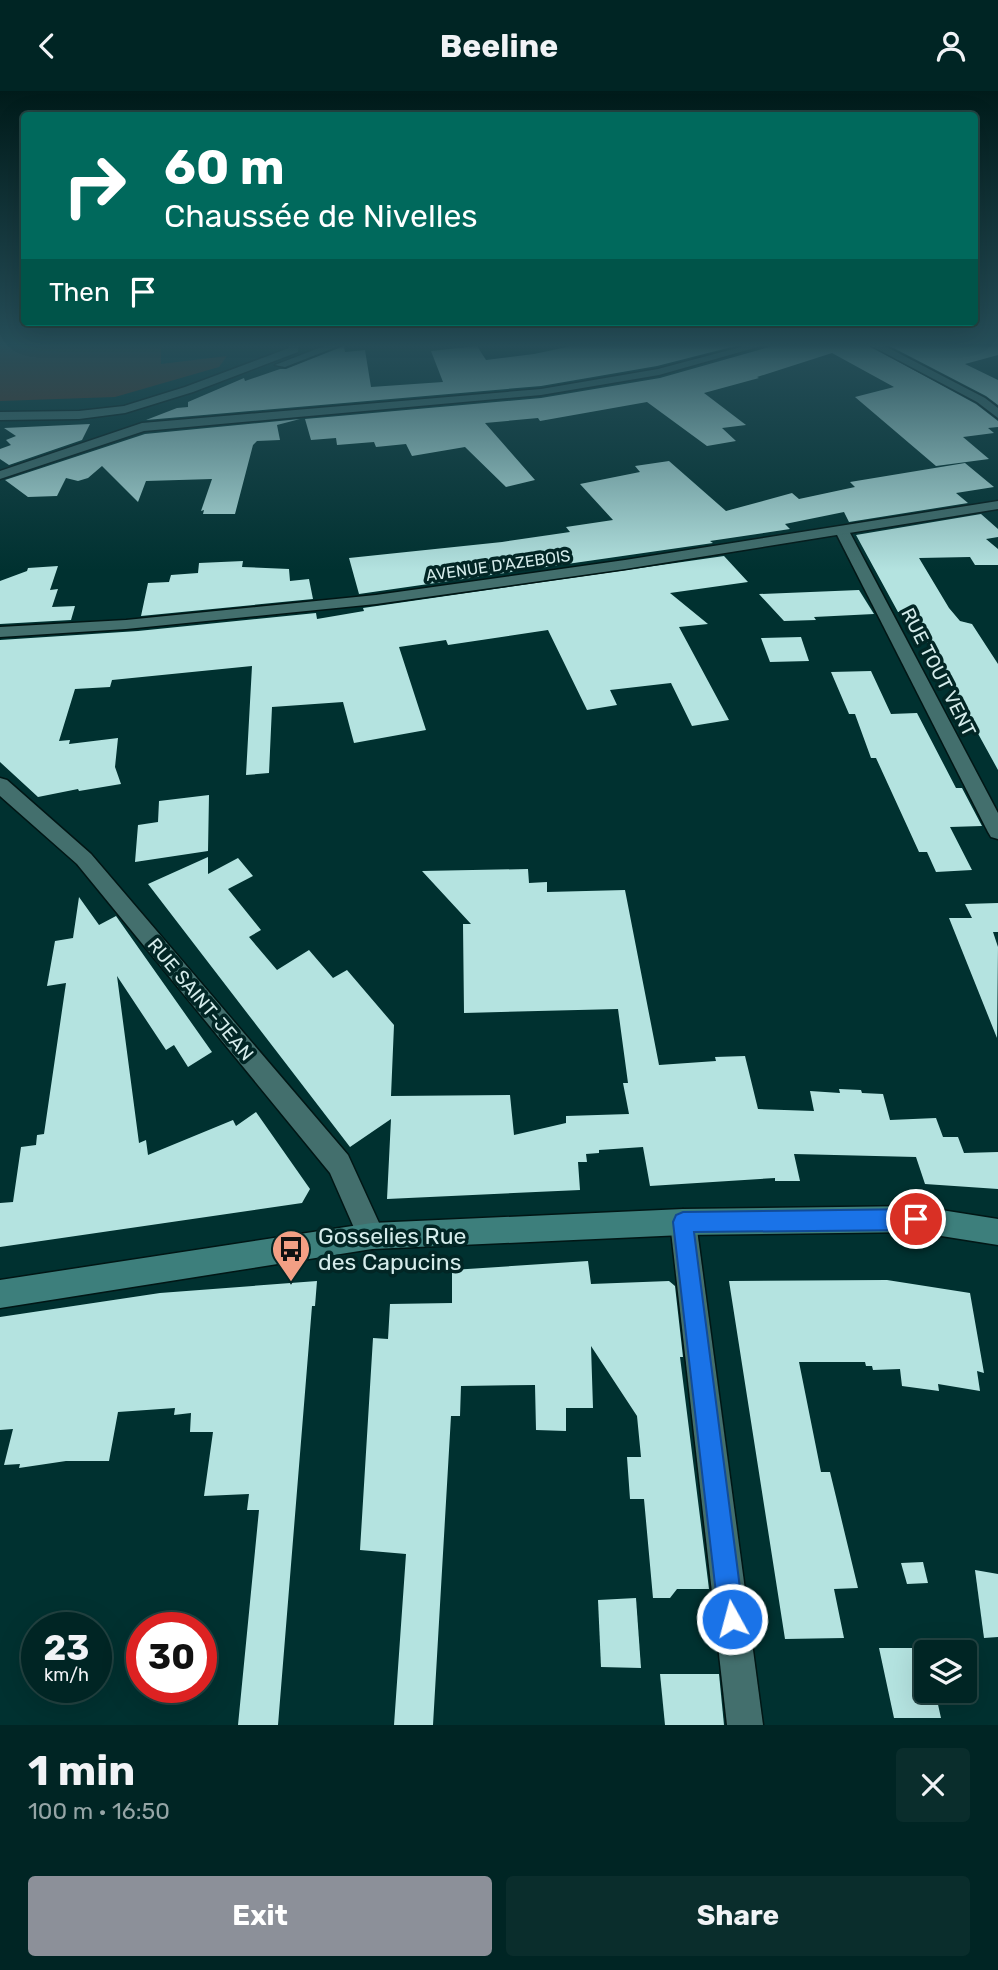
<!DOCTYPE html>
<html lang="en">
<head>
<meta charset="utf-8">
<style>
	:root { --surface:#002524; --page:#0a2d2c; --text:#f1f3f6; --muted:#95a5a6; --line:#224241; --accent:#8c9099 }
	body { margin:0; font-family:Rubik,sans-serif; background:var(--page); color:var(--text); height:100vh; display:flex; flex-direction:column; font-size:26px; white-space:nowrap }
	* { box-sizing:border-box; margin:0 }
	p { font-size:23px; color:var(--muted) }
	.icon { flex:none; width:38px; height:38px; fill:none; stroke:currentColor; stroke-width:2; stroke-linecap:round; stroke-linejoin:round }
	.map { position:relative; height:1634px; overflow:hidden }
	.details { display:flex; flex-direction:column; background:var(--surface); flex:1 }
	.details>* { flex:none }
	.guide { position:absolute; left:21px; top:21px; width:957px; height:214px; border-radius:7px; box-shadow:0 7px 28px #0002,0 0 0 2px var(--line); background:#00695c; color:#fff; overflow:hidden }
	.tools { position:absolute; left:914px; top:1549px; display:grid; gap:14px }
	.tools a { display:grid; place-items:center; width:63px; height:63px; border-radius:7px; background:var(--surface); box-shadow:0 7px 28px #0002,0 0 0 2px var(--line); font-size:35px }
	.speed { position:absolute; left:21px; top:1521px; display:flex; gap:14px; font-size:35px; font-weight:700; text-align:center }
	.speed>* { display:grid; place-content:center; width:91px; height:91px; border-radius:50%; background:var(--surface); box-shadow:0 7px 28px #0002,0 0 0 2px var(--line); line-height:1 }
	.speed small { font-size:18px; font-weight:400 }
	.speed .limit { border:10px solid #d22; background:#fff; color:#111 }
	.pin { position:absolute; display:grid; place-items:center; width:60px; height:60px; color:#fff; margin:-30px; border:4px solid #fff; border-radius:50%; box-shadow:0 2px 7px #0007 }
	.me { position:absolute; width:77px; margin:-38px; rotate:353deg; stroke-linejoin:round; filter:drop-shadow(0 0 5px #0008) }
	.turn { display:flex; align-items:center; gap:24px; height:147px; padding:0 28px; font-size:32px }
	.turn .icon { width:91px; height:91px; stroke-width:2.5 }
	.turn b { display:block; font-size:49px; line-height:60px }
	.then { display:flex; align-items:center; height:66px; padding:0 28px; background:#0003; gap:14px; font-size:26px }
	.round { display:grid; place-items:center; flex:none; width:74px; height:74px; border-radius:7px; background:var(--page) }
	.overview { display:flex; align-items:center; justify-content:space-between; height:119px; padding:0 28px }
	h1 { font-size:42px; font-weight:700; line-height:52px }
	.button { display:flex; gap:14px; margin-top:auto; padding:14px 28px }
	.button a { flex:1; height:80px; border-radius:7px; background:var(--accent); color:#fff; font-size:28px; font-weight:700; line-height:80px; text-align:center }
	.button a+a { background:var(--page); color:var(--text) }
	header { display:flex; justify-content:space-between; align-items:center; height:91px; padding:0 28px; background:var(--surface); font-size:32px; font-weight:700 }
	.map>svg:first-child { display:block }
	.green { fill:#592c1e }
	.building { fill:#b4e3e0 }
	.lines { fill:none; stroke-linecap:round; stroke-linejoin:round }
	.minor-casing { stroke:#011615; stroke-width:3 }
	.tertiary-casing { stroke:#011615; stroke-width:3 }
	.secondary-casing { stroke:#011615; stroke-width:3 }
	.minor { fill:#436f6d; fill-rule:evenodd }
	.tertiary { fill:#436f6d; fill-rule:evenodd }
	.secondary { fill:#3d7f7c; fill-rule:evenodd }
	.route { fill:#1a73e8; stroke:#114b97; stroke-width:2 }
	.labels { text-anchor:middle; stroke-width:7; stroke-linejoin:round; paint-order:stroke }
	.far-street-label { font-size:16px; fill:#d5eceb; stroke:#022625 }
	.street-label { font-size:19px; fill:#d5eceb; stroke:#022625 }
	.near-poi-label { font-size:23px; fill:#d5eceb; stroke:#022625; text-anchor:start }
</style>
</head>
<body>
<header><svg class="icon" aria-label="back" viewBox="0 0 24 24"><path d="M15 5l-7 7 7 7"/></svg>Beeline<svg class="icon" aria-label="person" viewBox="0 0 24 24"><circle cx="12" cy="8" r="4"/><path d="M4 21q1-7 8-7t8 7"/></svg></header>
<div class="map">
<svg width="998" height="1634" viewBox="0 0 998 1634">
	<rect width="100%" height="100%" fill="#003130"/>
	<polygon class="green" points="0,252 161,252 161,273 227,265 219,276 115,306 0,310"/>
	<g class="building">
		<polygon points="586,252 747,252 657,275 541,295 146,329 177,317 188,316 188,311 244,287 245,290 280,278 286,278 344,255 345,261 365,259 371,296 443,291 431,260 477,255 486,269 534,263"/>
		<polygon points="775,252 847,252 847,254 864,252 976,313 998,330 998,336 988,337 994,342 963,346 989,368 936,375 855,306 894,296 832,262 757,286 759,287 704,302 746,334 722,337 736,350 707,355 647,311 540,330 538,327 485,332 535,389 506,396 465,356 412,365 406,353 376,356 374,351 337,354 336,347 311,349 305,328 541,307 660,287 773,255"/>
		<polygon points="884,252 998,252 998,264 965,273 998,289 998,314 986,305"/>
		<polygon points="300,328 277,334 280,349 257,350 253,354 235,423 203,423 204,419 201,420 212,388 146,390 138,411 102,375 88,387 78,390 66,387 57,405 28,406 5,389 145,343"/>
		<polygon points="90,333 82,349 9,374 0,368 0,358 11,354 6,349 16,345 4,337"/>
		<polygon points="669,370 726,420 792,402 799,408 855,396 850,391 965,372 994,396 956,402 968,412 849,431 844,421 785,433 790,438 710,450 713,452 359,503 349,467 502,451 570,441 566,436 613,429 580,393 640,381 635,375"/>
		<polygon points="981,423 998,438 998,446 986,448 998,458 998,474 975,474 970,466 919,467 949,517 960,530 972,533 998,573 998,679 970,628 962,628 949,589 910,521 898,521 856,444"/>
		<polygon points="724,465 748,491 670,502 708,533 679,536 729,629 692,635 671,592 610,599 617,614 587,619 548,539 448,554 446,549 399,556 426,639 354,652 343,611 272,616 269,682 246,684 252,575 112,589 110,596 75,598 59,650 70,649 69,653 118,647 115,676 121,693 79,700 78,698 38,706 0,671 0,549 138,540 316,522 317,528 364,520 363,517"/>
		<polygon points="243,470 242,476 289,478 290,490 309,488 313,508 141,525 148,492 169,491 171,484 198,482 199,472"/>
		<polygon points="58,475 50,499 58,498 52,516 75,515 71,529 0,533 0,490 27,480 28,477"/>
		<polygon points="859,499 874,523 814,526 816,529 784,530 759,503"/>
		<polygon points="801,546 809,570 770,571 761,547"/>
		<polygon points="871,580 891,623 917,622 956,697 962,697 982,735 950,736 972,779 936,781 927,761 919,761 876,667 871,667 855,623 849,623 831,581"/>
		<polygon points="209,704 208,760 135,771 138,734 158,731 159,710"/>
		<polygon points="208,766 208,783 238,767 253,785 228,798 261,839 249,846 277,879 309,859 333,887 347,879 394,934 391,1005 510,1004 514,1044 566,1032 566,1025 629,1023 623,992 628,992 618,918 464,922 463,833 471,833 422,780 528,778 529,792 547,791 547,801 625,799 659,974 716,970 715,966 745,965 758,1018 814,1020 810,1000 840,1002 839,998 861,999 862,1002 883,1003 890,1029 936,1027 943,1046 958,1046 964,1062 998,1061 998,1098 925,1093 916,1066 794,1063 800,1090 775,1090 775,1087 650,1095 643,1056 599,1059 599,1062 586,1063 587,1071 578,1071 580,1099 387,1108 391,1028 350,1056 148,793"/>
		<polygon points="79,806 99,834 116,825 212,961 188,976 174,954 166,959 117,885 139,1052 146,1049 148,1064 233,1029 236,1035 256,1021 310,1098 302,1112 0,1156 0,1112 13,1111 21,1056 36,1054 37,1044 44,1043 66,892 47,895 55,850 73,847"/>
		<polygon points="998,812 998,841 993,841 998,856 997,947 949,827 972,827 965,813"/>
		<polygon points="588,1170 591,1193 669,1190 675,1195 683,1266 680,1266 709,1498 677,1498 670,1507 653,1507 644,1408 630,1408 627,1366 641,1366 637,1325 591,1255 593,1317 566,1317 566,1340 536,1339 535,1294 461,1295 460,1325 451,1325 433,1634 394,1634 406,1463 360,1459 373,1247 388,1248 390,1213 452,1212 452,1179"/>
		<polygon points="887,1189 970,1202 984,1282 977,1280 980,1300 938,1293 939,1300 902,1295 900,1278 873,1279 872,1275 866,1275 865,1271 799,1271 821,1381 830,1381 858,1497 834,1498 844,1547 785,1548 729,1190"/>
		<polygon points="317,1190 315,1215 312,1215 278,1634 238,1634 259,1419 247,1419 249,1403 204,1405 213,1341 190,1341 191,1322 174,1324 175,1317 118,1321 109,1370 66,1370 19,1377 20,1373 4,1374 13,1338 0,1339 0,1226 160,1202"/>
		<polygon points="923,1471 928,1492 907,1493 901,1472"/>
		<polygon points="975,1479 998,1483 998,1546 984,1547"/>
		<polygon points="636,1507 641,1577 601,1576 598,1509"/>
		<polygon points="879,1557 925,1557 926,1600 935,1600 941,1627 894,1627"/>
		<polygon points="660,1583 719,1583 724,1634 665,1634"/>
	</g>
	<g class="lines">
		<defs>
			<g id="minor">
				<polygon points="289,252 299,252 298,261 193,301 125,322 79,328 0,329 0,321 79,320 124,315 185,296 289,257"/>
				<polygon points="332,252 341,254 285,276 275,274"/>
				<polygon points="756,252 772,252 659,284 541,304 144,340 0,388 0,380 142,332 541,298 658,278"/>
				<polygon points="866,252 879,252 985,307 998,317 998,327 977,311"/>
				<polygon points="842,436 849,440 998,722 998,748 991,746 988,741 835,440"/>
				<polygon points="0,687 7,689 91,763 348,1064 385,1145 382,1155 372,1158 362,1155 330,1082 77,773 0,705"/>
				<polygon points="683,1118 692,1122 696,1131 763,1634 727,1634 670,1131 674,1122"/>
			</g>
			<polygon id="tertiary" points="998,410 998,418 625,478 376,513 126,538 0,546 0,536 126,529 376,504 625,469"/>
			<polygon id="secondary" points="916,1115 998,1128 998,1154 916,1141 683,1144 372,1158 0,1217 0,1189 372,1132 683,1118"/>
		</defs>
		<use href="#minor" class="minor-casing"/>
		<use href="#tertiary" class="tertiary-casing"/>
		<use href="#secondary" class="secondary-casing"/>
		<use href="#minor" class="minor"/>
		<use href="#tertiary" class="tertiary"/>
		<use href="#secondary" class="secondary"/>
	</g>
	<linearGradient id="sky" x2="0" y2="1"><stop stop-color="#001b1a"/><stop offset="0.53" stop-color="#264e59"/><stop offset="1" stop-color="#264e59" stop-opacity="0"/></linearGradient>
	<rect width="998" height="480" fill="url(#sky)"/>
	<polygon class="route" points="916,1118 923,1121 926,1128 923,1136 916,1139 694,1141 744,1528 741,1537 732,1541 722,1537 719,1528 673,1131 676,1124 683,1121"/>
	<defs>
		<symbol id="bus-pin" viewBox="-11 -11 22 30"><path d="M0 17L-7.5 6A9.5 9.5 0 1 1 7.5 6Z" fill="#f39f84" stroke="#022625"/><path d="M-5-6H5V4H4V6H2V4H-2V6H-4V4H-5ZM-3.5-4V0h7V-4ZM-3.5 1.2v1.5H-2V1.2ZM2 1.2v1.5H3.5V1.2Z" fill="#111"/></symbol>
	</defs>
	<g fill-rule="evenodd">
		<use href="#bus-pin" x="269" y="1136" width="44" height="60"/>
	</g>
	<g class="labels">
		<g class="far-street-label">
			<text transform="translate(498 474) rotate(-8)" y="6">AVENUE D'AZEBOIS</text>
		</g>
		<g class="street-label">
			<text transform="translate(939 581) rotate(63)" y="7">RUE TOUT VENT</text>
			<text transform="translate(201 908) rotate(50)" y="7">RUE SAINT-JEAN</text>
		</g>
		<g class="near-poi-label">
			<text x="318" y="1153">Gosselies Rue<tspan x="318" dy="26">des Capucins</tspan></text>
		</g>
	</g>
</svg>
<div class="tools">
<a><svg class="icon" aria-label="layers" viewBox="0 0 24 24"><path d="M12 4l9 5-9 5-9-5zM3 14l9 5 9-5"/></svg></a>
</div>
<div class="speed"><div>23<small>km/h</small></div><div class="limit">30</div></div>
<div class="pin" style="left:916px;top:1128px;background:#d93025"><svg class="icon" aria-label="arrive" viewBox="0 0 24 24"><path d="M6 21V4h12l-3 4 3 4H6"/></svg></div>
<svg class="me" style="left:732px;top:1528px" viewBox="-20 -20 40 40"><circle r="17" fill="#1a73e8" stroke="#fff" stroke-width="3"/><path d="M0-11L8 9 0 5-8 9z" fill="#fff"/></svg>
<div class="guide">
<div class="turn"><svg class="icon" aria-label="right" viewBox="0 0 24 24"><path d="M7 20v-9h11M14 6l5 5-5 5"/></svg><div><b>60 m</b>Chaussée de Nivelles</div></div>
<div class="then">Then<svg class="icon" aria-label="arrive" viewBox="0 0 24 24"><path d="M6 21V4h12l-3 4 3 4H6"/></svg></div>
</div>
</div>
<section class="details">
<div class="overview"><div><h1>1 min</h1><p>100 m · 16:50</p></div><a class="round"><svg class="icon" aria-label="close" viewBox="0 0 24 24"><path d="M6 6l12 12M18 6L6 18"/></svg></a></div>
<div class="button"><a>Exit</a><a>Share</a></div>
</section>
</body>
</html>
